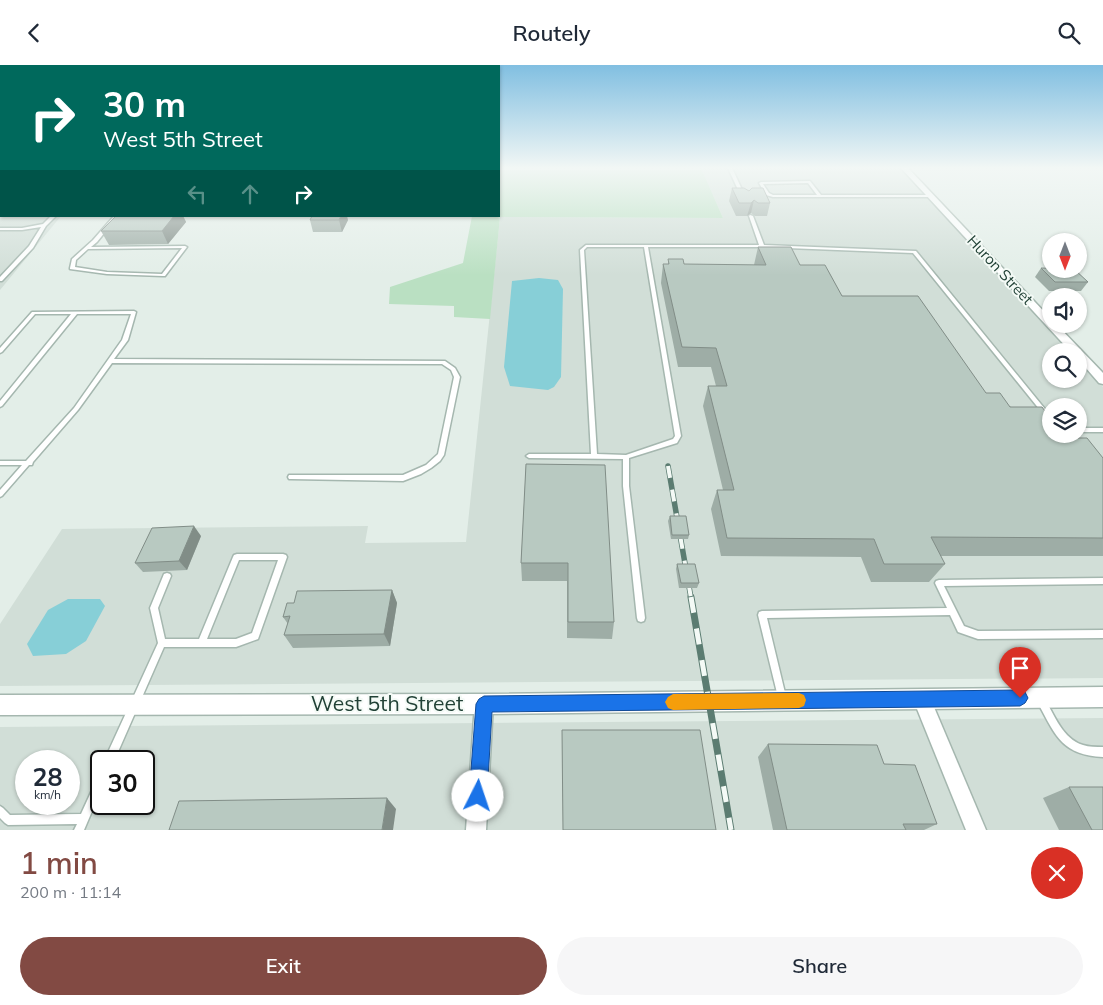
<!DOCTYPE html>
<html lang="en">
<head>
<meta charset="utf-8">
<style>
	:root { --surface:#fff; --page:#f6f6f7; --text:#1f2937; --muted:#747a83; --accent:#824a43 }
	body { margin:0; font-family:Mulish,sans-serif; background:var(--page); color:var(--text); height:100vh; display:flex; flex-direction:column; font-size:19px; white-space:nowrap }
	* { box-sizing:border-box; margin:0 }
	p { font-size:16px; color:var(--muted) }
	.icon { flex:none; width:28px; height:28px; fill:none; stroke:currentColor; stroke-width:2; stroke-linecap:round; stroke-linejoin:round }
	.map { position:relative; height:765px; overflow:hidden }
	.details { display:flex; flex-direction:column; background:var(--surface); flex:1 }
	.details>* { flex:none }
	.hud { position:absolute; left:0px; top:0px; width:500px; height:152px; box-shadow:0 1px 4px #0004; background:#00695c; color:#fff; overflow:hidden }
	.needle { width:32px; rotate:180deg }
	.buttons { position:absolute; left:1042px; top:168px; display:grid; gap:10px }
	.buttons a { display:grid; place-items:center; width:45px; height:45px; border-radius:50%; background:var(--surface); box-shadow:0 1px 4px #0004; font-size:25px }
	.speed { position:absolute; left:15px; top:685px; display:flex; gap:10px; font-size:25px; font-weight:700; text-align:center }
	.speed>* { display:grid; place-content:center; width:65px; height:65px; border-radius:50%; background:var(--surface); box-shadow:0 1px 4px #0004; line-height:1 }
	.speed small { font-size:12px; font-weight:400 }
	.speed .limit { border:2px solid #111; border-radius:8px; background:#fff; color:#111 }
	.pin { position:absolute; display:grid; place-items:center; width:42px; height:42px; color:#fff; margin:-51px -21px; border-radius:50% 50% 50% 0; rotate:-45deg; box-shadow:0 0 5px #0007 }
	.pin .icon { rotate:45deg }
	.me { position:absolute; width:55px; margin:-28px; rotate:4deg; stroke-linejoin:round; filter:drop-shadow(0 0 4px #0008) }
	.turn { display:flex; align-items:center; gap:18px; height:105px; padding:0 20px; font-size:22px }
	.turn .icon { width:65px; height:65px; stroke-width:2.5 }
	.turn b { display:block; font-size:35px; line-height:42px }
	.lanes { display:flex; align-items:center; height:48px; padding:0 20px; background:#0003; justify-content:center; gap:25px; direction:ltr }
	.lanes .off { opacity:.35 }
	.round { display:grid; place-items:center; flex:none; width:52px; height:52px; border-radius:26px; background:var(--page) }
	.head { display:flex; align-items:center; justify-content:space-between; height:85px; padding:0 20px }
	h1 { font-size:30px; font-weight:600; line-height:38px; color:var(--accent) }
	.action { display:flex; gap:10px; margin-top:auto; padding:10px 20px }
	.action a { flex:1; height:58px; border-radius:30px; background:var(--accent); color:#fff; font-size:20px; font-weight:600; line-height:58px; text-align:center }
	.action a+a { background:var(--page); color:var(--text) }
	header { display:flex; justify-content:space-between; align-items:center; height:65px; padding:0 20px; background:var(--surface); font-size:22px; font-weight:600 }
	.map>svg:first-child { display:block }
	.built { fill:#d1ded7; fill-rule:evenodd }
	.green { fill:#bae0c2 }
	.water { fill:#87cfd7 }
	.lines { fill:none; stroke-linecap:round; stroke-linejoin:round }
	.service-casing { stroke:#a5b7af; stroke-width:3 }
	.minor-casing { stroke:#a5b7af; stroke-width:3 }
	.tertiary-casing { stroke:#a5b7af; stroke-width:3 }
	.service { fill:#fff; fill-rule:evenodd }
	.minor { fill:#fff; fill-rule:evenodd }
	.tertiary { fill:#fff; fill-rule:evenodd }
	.rail-far1-casing { stroke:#5b7c71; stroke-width:5.5 }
	.rail-casing { stroke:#5b7c71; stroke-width:7 }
	.rail-far1 { stroke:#f4faf6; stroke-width:4; stroke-dasharray:12; stroke-linecap:butt }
	.rail { stroke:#f4faf6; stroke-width:5; stroke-dasharray:16; stroke-linecap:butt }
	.wall { fill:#9eada6 }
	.shaded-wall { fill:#818d87 }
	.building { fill:#b8c9c1; stroke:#818d87 }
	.route { fill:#1a73e8; stroke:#114b97 }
	.slow { fill:#f59e0b }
	.labels { text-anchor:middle; stroke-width:4; stroke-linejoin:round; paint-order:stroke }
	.far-street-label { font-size:15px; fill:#214136; stroke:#f4faf6 }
	.near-street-label { font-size:21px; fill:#214136; stroke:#f4faf6 }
</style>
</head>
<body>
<header><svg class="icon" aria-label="back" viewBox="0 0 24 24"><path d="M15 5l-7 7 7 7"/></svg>Routely<svg class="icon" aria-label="search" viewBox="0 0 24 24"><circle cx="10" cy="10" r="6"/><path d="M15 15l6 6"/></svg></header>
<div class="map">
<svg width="1103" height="765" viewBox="0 0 1103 765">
	<rect width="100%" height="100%" fill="#e3eee8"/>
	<g class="built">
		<polygon points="0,103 1,151 61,151 0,225"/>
		<path d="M701,103H900L1070,286H1051V314H1079V296L1103,322V613L0,621V559L62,464L368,461L365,478L466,477L500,152L723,153ZM1051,341H1079V369H1051Z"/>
		<path d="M1103,653V765H0V662ZM26,696H69V739H26ZM101,696H144V739H101Z"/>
	</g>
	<polygon class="green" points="499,105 702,105 723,153 500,152 490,254 454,252 454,241 389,239 390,222 463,198 472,151 499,151"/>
	<g class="water">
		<polygon points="539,213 558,215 563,224 561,312 554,322 548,325 510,321 504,302 512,216"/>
		<polygon points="68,534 100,534 105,541 86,576 66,589 33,591 27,579 48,545"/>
	</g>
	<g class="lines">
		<defs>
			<g id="service">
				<polygon points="728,103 732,103 744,129 743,130 740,129"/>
				<rect x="0" y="111" width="1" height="2"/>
				<path d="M809,116H810L821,130H931L933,131L931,132H773L766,130L759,118L761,117ZM808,118L817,130H773L769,128L763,119Z"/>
				<rect x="0" y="122" width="1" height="2"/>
				<rect x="0" y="138" width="1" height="3"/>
				<rect x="0" y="146" width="1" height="2"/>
				<path d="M750,150L753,151L764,180L916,186L1049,349L1048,350H1044L913,188L762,182H648L681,371L677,378L629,393V421L645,553L644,556L641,557L638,556L637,553L623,421V394L529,393L526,391L529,389H591L580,185L586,180H759L749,151ZM587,182H644L675,371L673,374L626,390L597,389L584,185Z"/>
				<polygon points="51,151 56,151 46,161 33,183 2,216 0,216 0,212 29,181 41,162 22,165 0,165 0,163 22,163 43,159"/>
				<path d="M114,151H118L97,177L91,182L185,181L187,182L165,211H163L107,209L70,204V203L72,194L93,175ZM182,183L162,209L107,207L75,202L76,195L88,184Z"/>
				<polygon points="134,246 136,247 128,275 114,294 445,296 455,303 460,312 444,390 440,396 431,403 421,409 403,416 291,414 289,414 288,412 289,410 403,410 426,400 438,389 454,312 451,305 442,299 112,298 78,345 33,397 32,400 29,400 2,431 0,432 0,425 22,400 0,400 0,396 26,396 74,343 122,275 131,249 77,249 2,341 0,342 0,336 71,249 35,249 2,287 0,288 0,283 32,247"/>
				<rect x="1079" y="363" width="24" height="4"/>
				<path d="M237,489H283L286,490L287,492L258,574L236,582H164L114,696H104L158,578L150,543L164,509L167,508L170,509L171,511L158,543L165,574H199L233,492L234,490ZM239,495H278L252,568L236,574H207Z"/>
				<polygon points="1103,513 1103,519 944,521 964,561 978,566 1103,565 1103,573 978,574 958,567 950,550 767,553 786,632 785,635 782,636 779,635 778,632 758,550 759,547 762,546 947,543 935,518 936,516 939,515"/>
				<path d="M1042,633L1045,634C1054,650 1063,674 1083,680C1089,682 1096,682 1103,682V692C1063,690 1056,672 1039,640L1038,637L1039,634Z"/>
				<polygon points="101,710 101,725 84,765 74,765 77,759 8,760 5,758 0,753 0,741 3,743 10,750 81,749 98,712"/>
			</g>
			<g id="minor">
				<polygon points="901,103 908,103 1051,254 1051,259 1056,259 1103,308 1103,319 1099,318 1079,295 1079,286 1070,286"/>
				<polygon points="922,625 928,628 986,765 966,765 913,634 916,628"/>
				<polygon points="484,630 490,633 493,639 486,765 466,765 475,639 478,633"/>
			</g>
			<polygon id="tertiary" points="1103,622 1103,642 484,649 0,650 0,630 484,629"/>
		</defs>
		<use href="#service" class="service-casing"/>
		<use href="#minor" class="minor-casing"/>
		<use href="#tertiary" class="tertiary-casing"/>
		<use href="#service" class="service"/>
		<use href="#minor" class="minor"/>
		<use href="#tertiary" class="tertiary"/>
		<defs>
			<polyline id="rail-far1" points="668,401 691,533"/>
			<polyline id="rail" points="691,532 731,765"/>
		</defs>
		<use href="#rail-far1" class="rail-far1-casing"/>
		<use href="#rail" class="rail-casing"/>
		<use href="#rail-far1" class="rail-far1"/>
		<use href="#rail" class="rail"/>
	</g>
	<g class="wall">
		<polygon points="732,123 770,138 767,151 755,151 751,148 747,151 736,151 729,136"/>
		<polygon points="116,151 183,151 186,157 168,179 109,180 101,166"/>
		<polygon points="310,155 348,155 342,167 313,167"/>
		<polygon points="758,182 800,200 842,231 986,328 1103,393 1103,491 940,491 945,499 929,517 871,517 861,492 721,491 711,444 717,425 723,425 703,341 708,321 716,321 711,302 678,302 661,218 663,199 668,199 668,194 684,199 754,200"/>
		<polygon points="1041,203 1088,217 1081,226 1049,226 1035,212"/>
		<polygon points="526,399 614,557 612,574 567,573 567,516 522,516 521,498"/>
		<polygon points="670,451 689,470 688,474 671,474 668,456"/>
		<polygon points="201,471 187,505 143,507 135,498"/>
		<polygon points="677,499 699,518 697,523 679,523 676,504"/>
		<polygon points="392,525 397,538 390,581 293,583 284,570 288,559 283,552 294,538"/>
		<polygon points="562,665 716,765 563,765"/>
		<polygon points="768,679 884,699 937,759 924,765 773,765 758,692"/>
		<polygon points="1069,722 1103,765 1059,765 1043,733"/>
	</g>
	<g class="shaded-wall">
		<polygon points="754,135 751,148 747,151 751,138"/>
		<polygon points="174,151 183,151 186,157 168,179 162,166"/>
		<polygon points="341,151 347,151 348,155 342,167 339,155"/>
		<polygon points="194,461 201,471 187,505 179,496"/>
		<polygon points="392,525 397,538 390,581 384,569"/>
		<polygon points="387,733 396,744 393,765 382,765"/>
	</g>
	<g class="building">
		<polygon points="732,123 744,123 749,126 752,123 763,123 770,138 758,138 754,135 751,138 739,138"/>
		<polygon points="116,151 174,151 162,166 101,166"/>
		<polygon points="312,151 341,151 339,155 310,155"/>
		<polygon points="758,182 791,182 800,200 825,200 842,231 918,231 986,328 1000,328 1010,342 1042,342 1051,354 1051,369 1063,369 1067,373 1087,373 1103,393 1103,473 931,472 945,499 884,499 874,474 727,473 717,425 734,425 708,321 727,321 716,283 682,282 663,199 669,199 668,194 683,194 684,199 766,200"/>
		<polygon points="1041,203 1074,204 1088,217 1055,217"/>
		<polygon points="526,399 605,400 614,557 568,557 568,498 521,498"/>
		<polygon points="670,451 686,451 689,470 672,470"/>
		<polygon points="194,461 179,496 135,498 152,463"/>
		<polygon points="677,499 695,499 699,518 681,518"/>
		<polygon points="392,525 384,569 284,570 290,551 283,552 287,538 294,538 297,526"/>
		<polygon points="562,665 700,665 716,765 563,765"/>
		<polygon points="768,679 877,680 884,699 915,700 937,759 903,759 906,765 787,765"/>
		<polygon points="1069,722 1103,722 1103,765 1092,765"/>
		<polygon points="387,733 382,765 169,765 179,736"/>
	</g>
	<linearGradient id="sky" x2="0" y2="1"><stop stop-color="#81bfe1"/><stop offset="0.49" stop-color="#f2f7f5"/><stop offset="1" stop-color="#f2f7f5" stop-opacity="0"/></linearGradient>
	<rect width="1103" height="210" fill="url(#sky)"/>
	<polygon class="route" points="1020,625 1025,627 1028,633 1025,638 1020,641 492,647 487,731 484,737 478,740 472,737 469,731 476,639 479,634 484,631"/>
	<polygon class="slow" points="799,628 804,630 806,635 804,641 799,643 673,645 668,643 665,637 668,632 673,629"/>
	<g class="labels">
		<g class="far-street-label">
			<text transform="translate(1000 205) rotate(47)" y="5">Huron Street</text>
		</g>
		<g class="near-street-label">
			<text x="387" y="646">West 5th Street</text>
		</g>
	</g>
</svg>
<div class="buttons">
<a><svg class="needle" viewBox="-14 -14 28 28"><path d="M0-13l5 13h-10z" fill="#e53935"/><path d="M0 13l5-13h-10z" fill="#747a83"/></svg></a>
<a><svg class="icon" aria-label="sound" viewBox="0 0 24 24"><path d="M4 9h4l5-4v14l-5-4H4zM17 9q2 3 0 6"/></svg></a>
<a><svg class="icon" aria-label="search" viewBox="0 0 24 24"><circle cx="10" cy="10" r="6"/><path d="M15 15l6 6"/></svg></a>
<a><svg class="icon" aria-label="layers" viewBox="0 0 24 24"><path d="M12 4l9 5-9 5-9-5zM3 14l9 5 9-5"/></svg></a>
</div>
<div class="speed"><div>28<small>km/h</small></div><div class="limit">30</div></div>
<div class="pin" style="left:1020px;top:633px;background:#d93025"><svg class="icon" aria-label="arrive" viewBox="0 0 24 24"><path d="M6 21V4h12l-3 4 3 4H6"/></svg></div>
<svg class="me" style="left:478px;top:731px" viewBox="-20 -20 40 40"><circle r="19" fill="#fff"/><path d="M0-13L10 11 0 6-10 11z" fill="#1a73e8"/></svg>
<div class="hud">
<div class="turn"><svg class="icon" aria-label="right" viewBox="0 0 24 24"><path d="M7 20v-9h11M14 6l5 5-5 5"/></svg><div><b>30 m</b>West 5th Street</div></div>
<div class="lanes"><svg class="icon off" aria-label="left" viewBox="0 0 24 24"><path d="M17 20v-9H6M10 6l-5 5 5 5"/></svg><svg class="icon off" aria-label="ahead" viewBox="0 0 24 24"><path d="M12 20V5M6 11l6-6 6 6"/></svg><svg class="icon" aria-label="right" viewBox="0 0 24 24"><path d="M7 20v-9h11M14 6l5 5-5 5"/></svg></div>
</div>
</div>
<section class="details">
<div class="head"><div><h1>1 min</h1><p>200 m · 11:14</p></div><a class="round" style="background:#d93025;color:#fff"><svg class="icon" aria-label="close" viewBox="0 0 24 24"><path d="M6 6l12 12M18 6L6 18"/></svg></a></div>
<div class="action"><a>Exit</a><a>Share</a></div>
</section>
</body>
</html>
